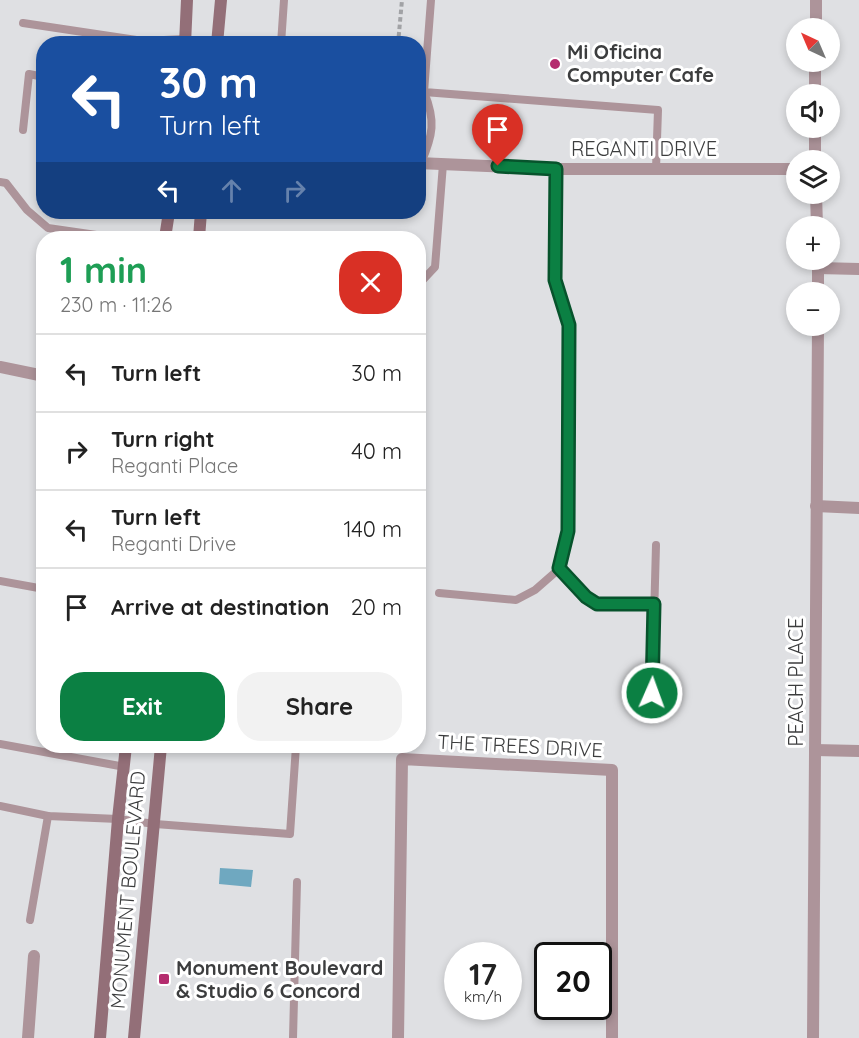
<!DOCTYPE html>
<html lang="en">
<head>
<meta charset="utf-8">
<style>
	:root { --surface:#fff; --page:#f2f2f2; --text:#222; --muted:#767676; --line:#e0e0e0; --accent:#0b8043 }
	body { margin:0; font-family:Quicksand,sans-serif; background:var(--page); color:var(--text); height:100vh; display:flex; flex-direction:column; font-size:22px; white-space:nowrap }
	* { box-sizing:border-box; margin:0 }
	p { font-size:20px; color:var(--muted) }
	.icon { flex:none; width:33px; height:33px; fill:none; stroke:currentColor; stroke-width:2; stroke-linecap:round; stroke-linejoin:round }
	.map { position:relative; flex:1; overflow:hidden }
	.side { position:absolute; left:36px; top:231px; width:390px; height:522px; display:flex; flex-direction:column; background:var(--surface); border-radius:24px; box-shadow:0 3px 9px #0003 }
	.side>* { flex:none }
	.hud { position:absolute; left:36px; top:36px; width:390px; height:183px; border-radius:24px; box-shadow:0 3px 9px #0003; background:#1a4fa0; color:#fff; overflow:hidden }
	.needle { width:39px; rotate:316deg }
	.fabs { position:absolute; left:786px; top:18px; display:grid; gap:12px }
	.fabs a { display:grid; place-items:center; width:54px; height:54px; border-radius:50%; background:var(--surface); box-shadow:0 3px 9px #0003; font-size:30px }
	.speed { position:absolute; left:444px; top:942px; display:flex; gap:12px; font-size:30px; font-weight:700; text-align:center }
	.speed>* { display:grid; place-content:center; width:78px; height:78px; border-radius:50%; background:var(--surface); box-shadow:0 3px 9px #0003; line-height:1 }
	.speed small { font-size:15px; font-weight:400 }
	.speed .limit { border:3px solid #111; border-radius:9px; background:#fff; color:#111 }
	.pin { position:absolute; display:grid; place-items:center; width:51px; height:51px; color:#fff; margin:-62px -26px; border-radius:50% 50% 50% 0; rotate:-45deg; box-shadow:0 0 6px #0007 }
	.pin .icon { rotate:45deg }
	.me { position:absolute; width:66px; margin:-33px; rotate:2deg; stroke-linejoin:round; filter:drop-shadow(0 0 4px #0008) }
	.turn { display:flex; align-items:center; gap:21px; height:126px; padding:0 24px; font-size:27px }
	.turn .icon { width:78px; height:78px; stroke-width:2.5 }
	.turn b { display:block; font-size:42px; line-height:51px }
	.lanes { display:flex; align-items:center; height:57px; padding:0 24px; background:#0003; justify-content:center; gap:30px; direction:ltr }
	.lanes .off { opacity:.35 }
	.round { display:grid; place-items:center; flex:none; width:63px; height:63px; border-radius:24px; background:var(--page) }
	.head { display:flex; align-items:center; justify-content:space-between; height:102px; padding:0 24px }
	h1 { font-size:36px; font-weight:700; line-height:45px; color:#1e9e55 }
	.action { display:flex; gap:12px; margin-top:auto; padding:12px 24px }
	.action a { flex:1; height:69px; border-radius:24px; background:var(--accent); color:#fff; font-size:24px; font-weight:700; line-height:69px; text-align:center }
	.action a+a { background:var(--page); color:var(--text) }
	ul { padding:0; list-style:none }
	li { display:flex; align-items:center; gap:18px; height:78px; padding:0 24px; border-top:2px solid var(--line) }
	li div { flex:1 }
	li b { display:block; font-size:22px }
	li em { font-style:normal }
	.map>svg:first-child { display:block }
	.water { fill:#6fa8c0 }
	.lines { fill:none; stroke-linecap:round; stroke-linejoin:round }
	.path { stroke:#a1a2a5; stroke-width:4; stroke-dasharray:4.5 3; stroke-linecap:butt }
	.service { stroke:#ad949a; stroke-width:8 }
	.minor { stroke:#ad949a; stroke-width:12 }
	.secondary { stroke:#936f78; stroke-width:12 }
	.route-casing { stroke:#07532c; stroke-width:15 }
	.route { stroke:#0b8043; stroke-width:10 }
	.poi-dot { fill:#b42c6e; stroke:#fff; stroke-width:2 }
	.labels { text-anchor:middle; stroke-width:6; stroke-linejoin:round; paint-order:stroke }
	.poi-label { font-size:20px; font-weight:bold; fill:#3c3d3e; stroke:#fff; text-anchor:start }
	.street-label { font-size:20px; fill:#3c3d3e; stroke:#fff }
</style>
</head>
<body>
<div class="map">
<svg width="859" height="1038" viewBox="0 0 859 1038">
	<rect width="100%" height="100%" fill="#dfe0e3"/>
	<polygon class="water" points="220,868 253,870 251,887 219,884"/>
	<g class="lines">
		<polyline class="path" points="398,44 402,0"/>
		<g class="service">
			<polyline points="431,0 424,92 658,110 656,169"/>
			<polyline points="23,23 143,41 185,39"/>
			<polyline points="281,44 284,0"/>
			<path d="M418,99L424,92C436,121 433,135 421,163"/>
			<polyline points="23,130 29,74 44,77"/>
			<polyline points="0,182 6,183 27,210 48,228 117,238"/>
			<polyline points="418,285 435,267 443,164"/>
			<polyline points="0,581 44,589"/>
			<polyline points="439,593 516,600 535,590 559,569 586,597 597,604 654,604"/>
			<polyline points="652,693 656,545"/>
			<polyline points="0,744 125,767"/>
			<polyline points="0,806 48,816 118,819 155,824 290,834 296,746"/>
			<polyline points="30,920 48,816"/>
			<polyline points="293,1038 297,882"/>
		</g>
		<g class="minor">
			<polyline points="816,28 816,0"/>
			<polyline points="815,94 815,62"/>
			<polyline points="815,160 815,128"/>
			<polyline points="418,163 556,169 796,169"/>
			<polyline points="556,169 555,280 569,325 568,532 559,569"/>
			<polyline points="816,194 817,226"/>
			<polyline points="818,260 818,292"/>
			<polyline points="818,268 859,269"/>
			<polyline points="0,367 44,376"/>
			<polyline points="816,506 859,508"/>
			<polyline points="815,750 859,751"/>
			<polyline points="28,1038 34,956"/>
			<polyline points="398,1038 402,759 612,770 612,1038"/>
			<polyline points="813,1038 818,326"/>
		</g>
		<g class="secondary">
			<polyline points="185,44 187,0"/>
			<polyline points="217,44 221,0"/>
			<polyline points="165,238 169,212"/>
			<polyline points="199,238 201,212"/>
			<polyline points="100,1038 118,819 126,746"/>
			<polyline points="134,1038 161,746"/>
		</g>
	</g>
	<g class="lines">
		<defs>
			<polyline id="route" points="498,166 556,169 555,280 569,325 568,531 559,568 586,597 597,604 654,604 652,693"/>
		</defs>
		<use href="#route" class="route-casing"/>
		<use href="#route" class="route"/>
	</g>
	<g class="poi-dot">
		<circle cx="555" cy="64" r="6"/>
		<rect x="158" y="973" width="12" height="12" rx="3"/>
	</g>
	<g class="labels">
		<g class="poi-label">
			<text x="567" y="59">Mi Oficina<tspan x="567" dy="23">Computer Cafe</tspan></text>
			<text x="176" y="975">Monument Boulevard<tspan x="176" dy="23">&amp; Studio 6 Concord</tspan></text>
		</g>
		<g class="street-label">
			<text x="644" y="156">REGANTI DRIVE</text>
			<text transform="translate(796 682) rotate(-90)" y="7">PEACH PLACE</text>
			<text transform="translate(520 746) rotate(3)" y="7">THE TREES DRIVE</text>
			<text transform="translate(128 890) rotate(-85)" y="7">MONUMENT BOULEVARD</text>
		</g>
	</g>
</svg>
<div class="fabs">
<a><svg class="needle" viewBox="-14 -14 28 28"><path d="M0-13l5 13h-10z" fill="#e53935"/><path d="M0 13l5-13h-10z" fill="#767676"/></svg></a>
<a><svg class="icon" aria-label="sound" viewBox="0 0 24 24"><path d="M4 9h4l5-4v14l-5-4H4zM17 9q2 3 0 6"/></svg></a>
<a><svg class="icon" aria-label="layers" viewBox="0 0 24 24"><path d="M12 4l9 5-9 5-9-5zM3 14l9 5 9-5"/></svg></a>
<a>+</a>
<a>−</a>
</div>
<div class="speed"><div>17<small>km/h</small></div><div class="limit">20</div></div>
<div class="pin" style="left:498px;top:166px;background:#d93025"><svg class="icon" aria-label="arrive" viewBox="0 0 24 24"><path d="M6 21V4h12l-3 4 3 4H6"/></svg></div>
<svg class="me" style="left:652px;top:693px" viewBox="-20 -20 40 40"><circle r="17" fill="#0b8043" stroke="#fff" stroke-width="3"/><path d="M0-11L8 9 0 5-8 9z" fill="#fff"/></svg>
<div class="hud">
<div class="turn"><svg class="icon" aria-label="left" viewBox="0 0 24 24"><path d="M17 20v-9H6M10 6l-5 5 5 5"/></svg><div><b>30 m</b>Turn left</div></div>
<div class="lanes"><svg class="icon" aria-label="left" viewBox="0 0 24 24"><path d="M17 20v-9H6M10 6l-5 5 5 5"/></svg><svg class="icon off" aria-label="ahead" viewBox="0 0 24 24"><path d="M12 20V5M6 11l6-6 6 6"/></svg><svg class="icon off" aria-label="right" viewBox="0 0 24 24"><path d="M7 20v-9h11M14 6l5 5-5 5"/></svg></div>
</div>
<section class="side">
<div class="head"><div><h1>1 min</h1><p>230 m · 11:26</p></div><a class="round" style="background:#d93025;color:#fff"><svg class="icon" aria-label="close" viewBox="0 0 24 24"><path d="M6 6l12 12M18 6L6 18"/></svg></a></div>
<ul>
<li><svg class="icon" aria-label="left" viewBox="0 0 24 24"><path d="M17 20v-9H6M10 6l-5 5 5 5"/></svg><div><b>Turn left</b></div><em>30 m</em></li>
<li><svg class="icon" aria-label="right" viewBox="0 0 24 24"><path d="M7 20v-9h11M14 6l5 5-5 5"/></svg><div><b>Turn right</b><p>Reganti Place</p></div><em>40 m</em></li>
<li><svg class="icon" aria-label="left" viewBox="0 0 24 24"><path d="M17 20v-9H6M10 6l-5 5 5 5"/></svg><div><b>Turn left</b><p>Reganti Drive</p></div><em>140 m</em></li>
<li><svg class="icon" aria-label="arrive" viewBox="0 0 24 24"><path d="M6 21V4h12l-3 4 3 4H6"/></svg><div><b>Arrive at destination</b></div><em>20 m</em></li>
</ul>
<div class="action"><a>Exit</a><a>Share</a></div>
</section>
</div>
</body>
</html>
